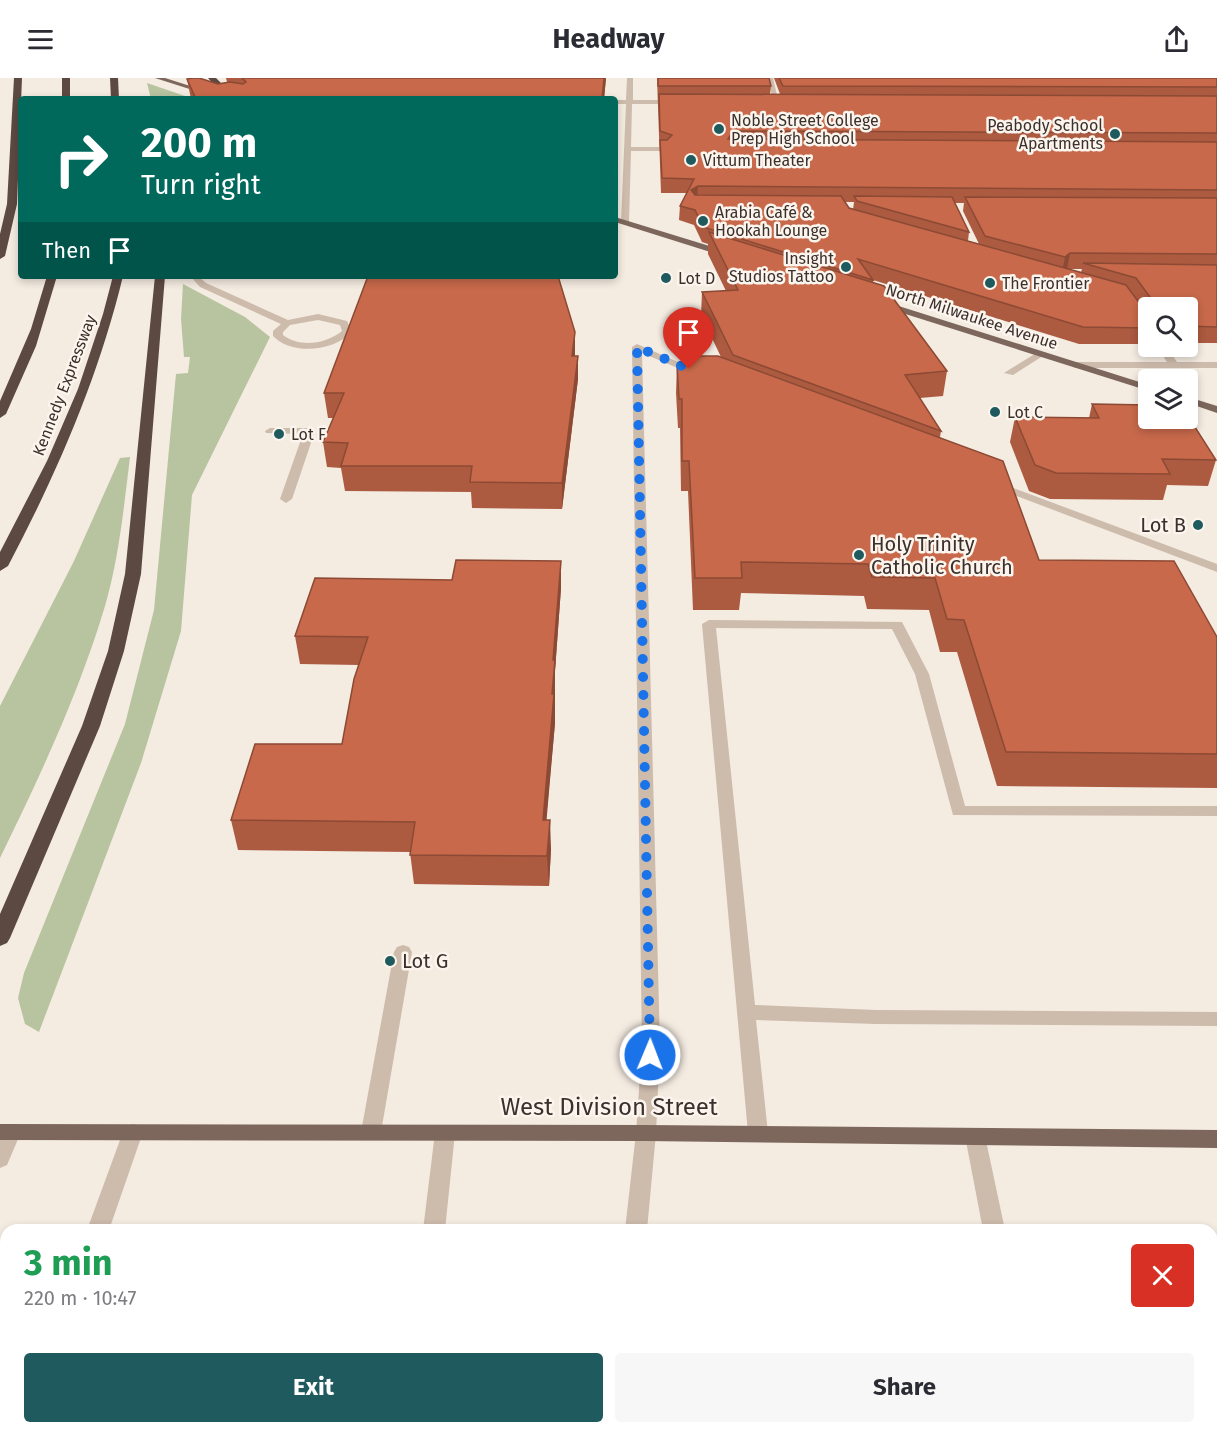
<!DOCTYPE html>
<html lang="en">
<head>
<meta charset="utf-8">
<style>
	:root { --surface:#fff; --page:#f7f7f7; --text:#2b2b33; --muted:#7c7c81; --accent:#1f5a5e }
	body { margin:0; font-family:"Fira Sans",sans-serif; background:var(--page); color:var(--text); height:100vh; display:flex; flex-direction:column; font-size:22px; white-space:nowrap }
	* { box-sizing:border-box; margin:0 }
	p { font-size:20px; color:var(--muted) }
	.icon { flex:none; width:33px; height:33px; fill:none; stroke:currentColor; stroke-width:2; stroke-linecap:round; stroke-linejoin:round }
	.map { position:relative; flex:1; overflow:hidden }
	.drawer { position:absolute; left:0px; top:1146px; width:1218px; height:210px; display:flex; flex-direction:column; background:var(--surface); border-radius:18px 18px 0 0; box-shadow:0 3px 9px #0003 }
	.drawer>* { flex:none }
	.guide { position:absolute; left:18px; top:18px; width:600px; height:183px; border-radius:6px; box-shadow:0 3px 9px #0003; background:#00695c; color:#fff; overflow:hidden }
	.controls { position:absolute; left:1138px; top:219px; display:grid; gap:12px }
	.controls a { display:grid; place-items:center; width:60px; height:60px; border-radius:6px; background:var(--surface); box-shadow:0 3px 9px #0003; font-size:30px }
	.pin { position:absolute; display:grid; place-items:center; width:51px; height:51px; color:#fff; margin:-62px -26px; border-radius:50% 50% 50% 0; rotate:-45deg; box-shadow:0 0 6px #0007 }
	.pin .icon { rotate:45deg }
	.me { position:absolute; width:66px; margin:-33px; rotate:1deg; stroke-linejoin:round; filter:drop-shadow(0 0 4px #0008) }
	.turn { display:flex; align-items:center; gap:21px; height:126px; padding:0 24px; font-size:27px }
	.turn .icon { width:78px; height:78px; stroke-width:2.5 }
	.turn b { display:block; font-size:42px; line-height:51px }
	.then { display:flex; align-items:center; height:57px; padding:0 24px; background:#0003; gap:12px; font-size:22px }
	.round { display:grid; place-items:center; flex:none; width:63px; height:63px; border-radius:6px; background:var(--page) }
	.headline { display:flex; align-items:center; justify-content:space-between; height:102px; padding:0 24px }
	h1 { font-size:36px; font-weight:700; line-height:45px; color:#1e9e55 }
	.action { display:flex; gap:12px; margin-top:auto; padding:12px 24px }
	.action a { flex:1; height:69px; border-radius:6px; background:var(--accent); color:#fff; font-size:24px; font-weight:700; line-height:69px; text-align:center }
	.action a+a { background:var(--page); color:var(--text) }
	header { display:flex; justify-content:space-between; align-items:center; height:78px; padding:0 24px; background:var(--surface); font-size:27px; font-weight:700 }
	.map>svg:first-child { display:block }
	.green { fill:#b8c4a0 }
	.lines { fill:none; stroke-linecap:round; stroke-linejoin:round }
	.minor { fill:#cdbbac; fill-rule:evenodd }
	.major { fill:#7d675c; fill-rule:evenodd }
	.highway { fill:#5c4a42; fill-rule:evenodd }
	.wall { fill:#ac5a40; fill-rule:evenodd }
	.shaded-wall { fill:#8c4a34 }
	.building { fill:#c8694b; stroke:#8c4a34; stroke-width:1.5 }
	.route { stroke:#1a73e8; stroke-width:10; stroke-dasharray:0 18 }
	.poi-dot { fill:#1f5a5e; stroke:#fbf5ee; stroke-width:2 }
	.labels { text-anchor:middle; stroke-width:5; stroke-linejoin:round; paint-order:stroke }
	.far-poi-label { font-size:16px; fill:#3b302b; stroke:#fbf5ee; text-anchor:start }
	.far-street-label { font-size:16px; fill:#3b302b; stroke:#fbf5ee }
	.poi-label { font-size:20px; fill:#3b302b; stroke:#fbf5ee; text-anchor:start }
	.near-street-label { font-size:24px; fill:#3b302b; stroke:#fbf5ee }
</style>
</head>
<body>
<header><svg class="icon" aria-label="menu" viewBox="0 0 24 24"><path d="M4 6h16M4 12h16M4 18h16"/></svg>Headway<svg class="icon" aria-label="share" viewBox="0 0 24 24"><path d="M12 15V3M7 8l5-5 5 5M5 13v7h14v-7"/></svg></header>
<div class="map">
<svg width="1217" height="1356" viewBox="0 0 1217 1356">
	<rect width="100%" height="100%" fill="#f4ebe1"/>
	<g class="green">
		<polygon points="147,5 185,18 187,20 195,21 151,21"/>
		<polygon points="183,206 245,239 270,259 192,417 181,553 141,685 39,954 25,946 18,920 24,895 125,646 154,532 176,296 188,295 190,279 184,279 181,241"/>
		<path d="M130,379C124,428 119,480 105,528C79,615 40,698 0,780V628L74,483L120,380Z"/>
	</g>
	<g class="lines">
		<g class="minor">
			<polygon points="627,0 633,0 633,22 677,22 680,24 677,26 632,26 631,69 666,69 670,71 666,73 631,73 629,144 625,146 621,144 626,26 615,26 615,22 626,22"/>
			<polygon points="767,0 773,0 779,26 774,25"/>
			<path d="M190,198H198L206,205L288,242L318,236L347,243L352,254C334,273 292,278 273,258V253L281,246L200,209ZM318,242L340,247L342,253C326,266 300,270 283,257V254L290,247Z"/>
			<polygon points="637,266 701,294 692,296 642,275 660,968 656,1055 647,1152 625,1152 636,1055 642,968 632,269"/>
			<polygon points="1156,268 1166,268 1177,284 1217,284 1217,290 1075,290 1070,287 1075,284 1167,284"/>
			<polygon points="1038,274 1046,276 1013,297 1004,295"/>
			<polygon points="270,350 310,350 315,353 292,421 286,425 280,421 303,356 266,355 265,353"/>
			<polygon points="997,404 1217,486 1217,494 993,409 993,405"/>
			<polygon points="709,542 902,544 929,596 965,728 1217,728 1217,738 953,737 915,596 892,551 716,550 755,927 876,932 1217,934 1217,948 876,946 756,942 768,1055 765,1061 758,1063 751,1061 748,1055 702,546"/>
			<polygon points="403,867 409,869 412,874 381,1054 378,1060 371,1062 364,1060 361,1054 394,874 397,869"/>
			<polygon points="11,1046 18,1048 21,1054 7,1087 0,1090 0,1057 4,1048"/>
			<polygon points="133,1046 140,1048 143,1054 109,1152 87,1152 123,1054 126,1048"/>
			<polygon points="445,1047 452,1049 455,1055 445,1152 423,1152 435,1055 438,1049"/>
			<polygon points="975,1050 982,1052 985,1058 1005,1152 983,1152 965,1058 968,1052"/>
			<polygon points="19,1350 78,1350 79,1352 77,1356 22,1356"/>
			<polygon points="226,1350 250,1350 249,1356 225,1356"/>
			<rect x="622" y="1350" width="24" height="6"/>
		</g>
		<g class="major">
			<polygon points="155,0 165,0 231,21 221,21"/>
			<polygon points="615,139 729,174 730,176 723,178 615,144"/>
			<polygon points="880,224 886,224 1149,307 1149,313 880,228"/>
			<polygon points="1188,319 1217,328 1217,335 1188,325"/>
			<polygon points="0,1046 646,1047 1217,1052 1217,1070 646,1063 0,1062"/>
		</g>
		<g class="highway">
			<polygon points="14,0 22,0 17,126 5,178 0,181 0,156 7,126"/>
			<rect x="62" y="0" width="8" height="21"/>
			<polygon points="110,0 118,0 119,21 111,21"/>
			<polygon points="208,0 216,0 226,10 226,14 220,14"/>
			<polygon points="47,198 57,198 36,268 6,336 0,340 0,323 31,251"/>
			<path d="M113,198H123C98,301 57,395 8,488L0,493V474L47,383L78,311L103,236Z"/>
			<polygon points="155,198 165,198 141,496 124,573 100,648 10,860 7,865 0,868 0,836 82,648 108,573 125,496"/>
		</g>
	</g>
	<g class="wall">
		<polygon points="226,0 606,0 604,21 191,21 187,1 218,6 227,4"/>
		<path d="M657,0H769L771,8L770,16H780L774,0H1217V265H1188V230H1149V266H1079L873,202V205L947,293L943,318L920,320L941,353L940,359L1039,482L1217,559V710L997,708L957,574H940L929,532L867,531L864,518L741,515L739,532H693L688,413H681L680,350H678L676,315L677,287H682L721,279L701,237L702,214L726,213L708,176V166L702,164L694,147L679,142L680,128L687,115H661ZM845,124H854L853,132L849,130ZM955,125H964L963,133L979,166L968,163L969,154ZM1068,191H1082L1081,194Z"/>
		<polygon points="368,198 590,198 559,200 575,278 578,301 562,431 472,430 471,414 345,413 341,390 327,389 323,364 334,340 328,340 324,315"/>
		<polygon points="1092,326 1216,382 1208,408 1167,407 1163,422 1050,421 1029,413 1010,364 1015,339 1089,340"/>
		<polygon points="561,510 555,593 555,645 546,742 551,771 549,808 414,806 410,774 238,772 231,742 342,666 359,587 300,586 295,558"/>
		<polygon points="877,1350 995,1350 997,1356 878,1356"/>
		<polygon points="1130,1350 1212,1350 1217,1356 1132,1356"/>
	</g>
	<g class="shaded-wall">
		<polygon points="604,0 606,0 604,21 602,21"/>
		<polygon points="698,108 697,123 691,112"/>
		<polygon points="1070,175 1067,191 1062,194 1065,179"/>
		<polygon points="575,254 575,277 572,278"/>
		<polygon points="578,278 578,301 562,431 562,405"/>
		<polygon points="561,483 561,510 555,593 555,645 544,771 543,742 552,616 553,582"/>
		<polygon points="550,742 551,771 549,808 547,778"/>
		<polygon points="186,1350 193,1350 192,1356 185,1356"/>
	</g>
	<g class="building">
		<polygon points="193,0 199,0 218,6 230,4 243,6 246,4 242,0 604,0 602,21 196,21 187,1"/>
		<polygon points="658,0 769,0 771,8 658,8"/>
		<polygon points="779,0 1217,0 1217,9 783,8"/>
		<polygon points="659,16 1217,18 1217,55 733,53 728,61 1217,64 1217,112 698,108 691,112 695,117 841,118 849,130 1126,207 1149,238 1149,250 1083,249 858,181 873,202 703,149 695,132 680,128 694,101 662,100 660,62 667,62 672,57 660,53"/>
		<polygon points="854,118 952,119 969,154 857,123"/>
		<polygon points="965,119 1217,120 1217,176 1070,175 1065,179 985,158"/>
		<polygon points="709,154 884,208 947,293 905,297 941,353 733,277 702,214 738,212"/>
		<polygon points="1083,185 1217,187 1217,249 1188,248 1188,230 1155,230 1155,226 1136,200"/>
		<polygon points="368,198 558,198 575,254 572,278 578,278 562,405 470,404 472,388 341,388 348,365 323,364 344,315 324,315"/>
		<polygon points="682,278 718,278 1003,383 1039,482 1174,483 1217,559 1217,676 1006,674 964,542 947,541 935,500 872,499 868,486 741,484 742,500 695,500 689,383 682,383 682,321 679,321 677,287 682,287"/>
		<polygon points="1092,326 1149,327 1149,340 1188,340 1188,338 1216,382 1162,381 1170,396 1056,395 1035,387 1015,339 1099,340"/>
		<polygon points="456,482 561,483 553,582 555,582 552,616 554,616 543,742 550,742 547,778 410,777 415,744 231,742 255,666 342,666 354,601 368,559 295,558 315,500 452,502"/>
		<polygon points="1212,1181 1217,1181 1217,1356 1149,1356 1147,1350 1212,1350"/>
		<polygon points="59,1350 186,1350 185,1356 57,1356"/>
		<polygon points="886,1350 995,1350 997,1356 887,1356"/>
	</g>
	<g class="lines">
		<polyline class="route" points="650,977 637,269 689,291"/>
	</g>
	<g class="poi-dot">
		<circle cx="719" cy="51" r="6"/>
		<circle cx="1115" cy="56" r="6"/>
		<circle cx="691" cy="82" r="6"/>
		<circle cx="703" cy="143" r="6"/>
		<circle cx="846" cy="189" r="6"/>
		<circle cx="666" cy="200" r="6"/>
		<circle cx="990" cy="205" r="6"/>
		<circle cx="995" cy="334" r="6"/>
		<circle cx="279" cy="356" r="6"/>
		<circle cx="1198" cy="447" r="6"/>
		<circle cx="859" cy="477" r="6"/>
		<circle cx="390" cy="883" r="6"/>
	</g>
	<g class="labels">
		<g class="far-poi-label">
			<text x="731" y="48">Noble Street College<tspan x="731" dy="18">Prep High School</tspan></text>
			<text x="1103" y="53" text-anchor="end">Peabody School<tspan x="1103" dy="18">Apartments</tspan></text>
			<text x="703" y="88">Vittum Theater</text>
			<text x="715" y="140">Arabia Café &amp;<tspan x="715" dy="18">Hookah Lounge</tspan></text>
			<text x="834" y="186" text-anchor="end">Insight<tspan x="834" dy="18">Studios Tattoo</tspan></text>
			<text x="678" y="206">Lot D</text>
			<text x="1002" y="211">The Frontier</text>
			<text x="1007" y="340">Lot C</text>
			<text x="291" y="362">Lot F</text>
		</g>
		<g class="far-street-label">
			<text transform="translate(972 238) rotate(18)" y="6">North Milwaukee Avenue</text>
			<text transform="translate(64 307) rotate(-69)" y="6">Kennedy Expressway</text>
		</g>
		<g class="poi-label">
			<text x="1186" y="454" text-anchor="end">Lot B</text>
			<text x="871" y="473">Holy Trinity<tspan x="871" dy="23">Catholic Church</tspan></text>
			<text x="402" y="890">Lot G</text>
		</g>
		<g class="near-street-label">
			<text x="609" y="1037">West Division Street</text>
		</g>
	</g>
</svg>
<div class="controls">
<a><svg class="icon" aria-label="search" viewBox="0 0 24 24"><circle cx="10" cy="10" r="6"/><path d="M15 15l6 6"/></svg></a>
<a><svg class="icon" aria-label="layers" viewBox="0 0 24 24"><path d="M12 4l9 5-9 5-9-5zM3 14l9 5 9-5"/></svg></a>
</div>
<div class="pin" style="left:689px;top:291px;background:#d93025"><svg class="icon" aria-label="arrive" viewBox="0 0 24 24"><path d="M6 21V4h12l-3 4 3 4H6"/></svg></div>
<svg class="me" style="left:650px;top:977px" viewBox="-20 -20 40 40"><circle r="17" fill="#1a73e8" stroke="#fff" stroke-width="3"/><path d="M0-11L8 9 0 5-8 9z" fill="#fff"/></svg>
<div class="guide">
<div class="turn"><svg class="icon" aria-label="right" viewBox="0 0 24 24"><path d="M7 20v-9h11M14 6l5 5-5 5"/></svg><div><b>200 m</b>Turn right</div></div>
<div class="then">Then<svg class="icon" aria-label="arrive" viewBox="0 0 24 24"><path d="M6 21V4h12l-3 4 3 4H6"/></svg></div>
</div>
<section class="drawer">
<div class="headline"><div><h1>3 min</h1><p>220 m · 10:47</p></div><a class="round" style="background:#d93025;color:#fff"><svg class="icon" aria-label="close" viewBox="0 0 24 24"><path d="M6 6l12 12M18 6L6 18"/></svg></a></div>
<div class="action"><a>Exit</a><a>Share</a></div>
</section>
</div>
</body>
</html>
